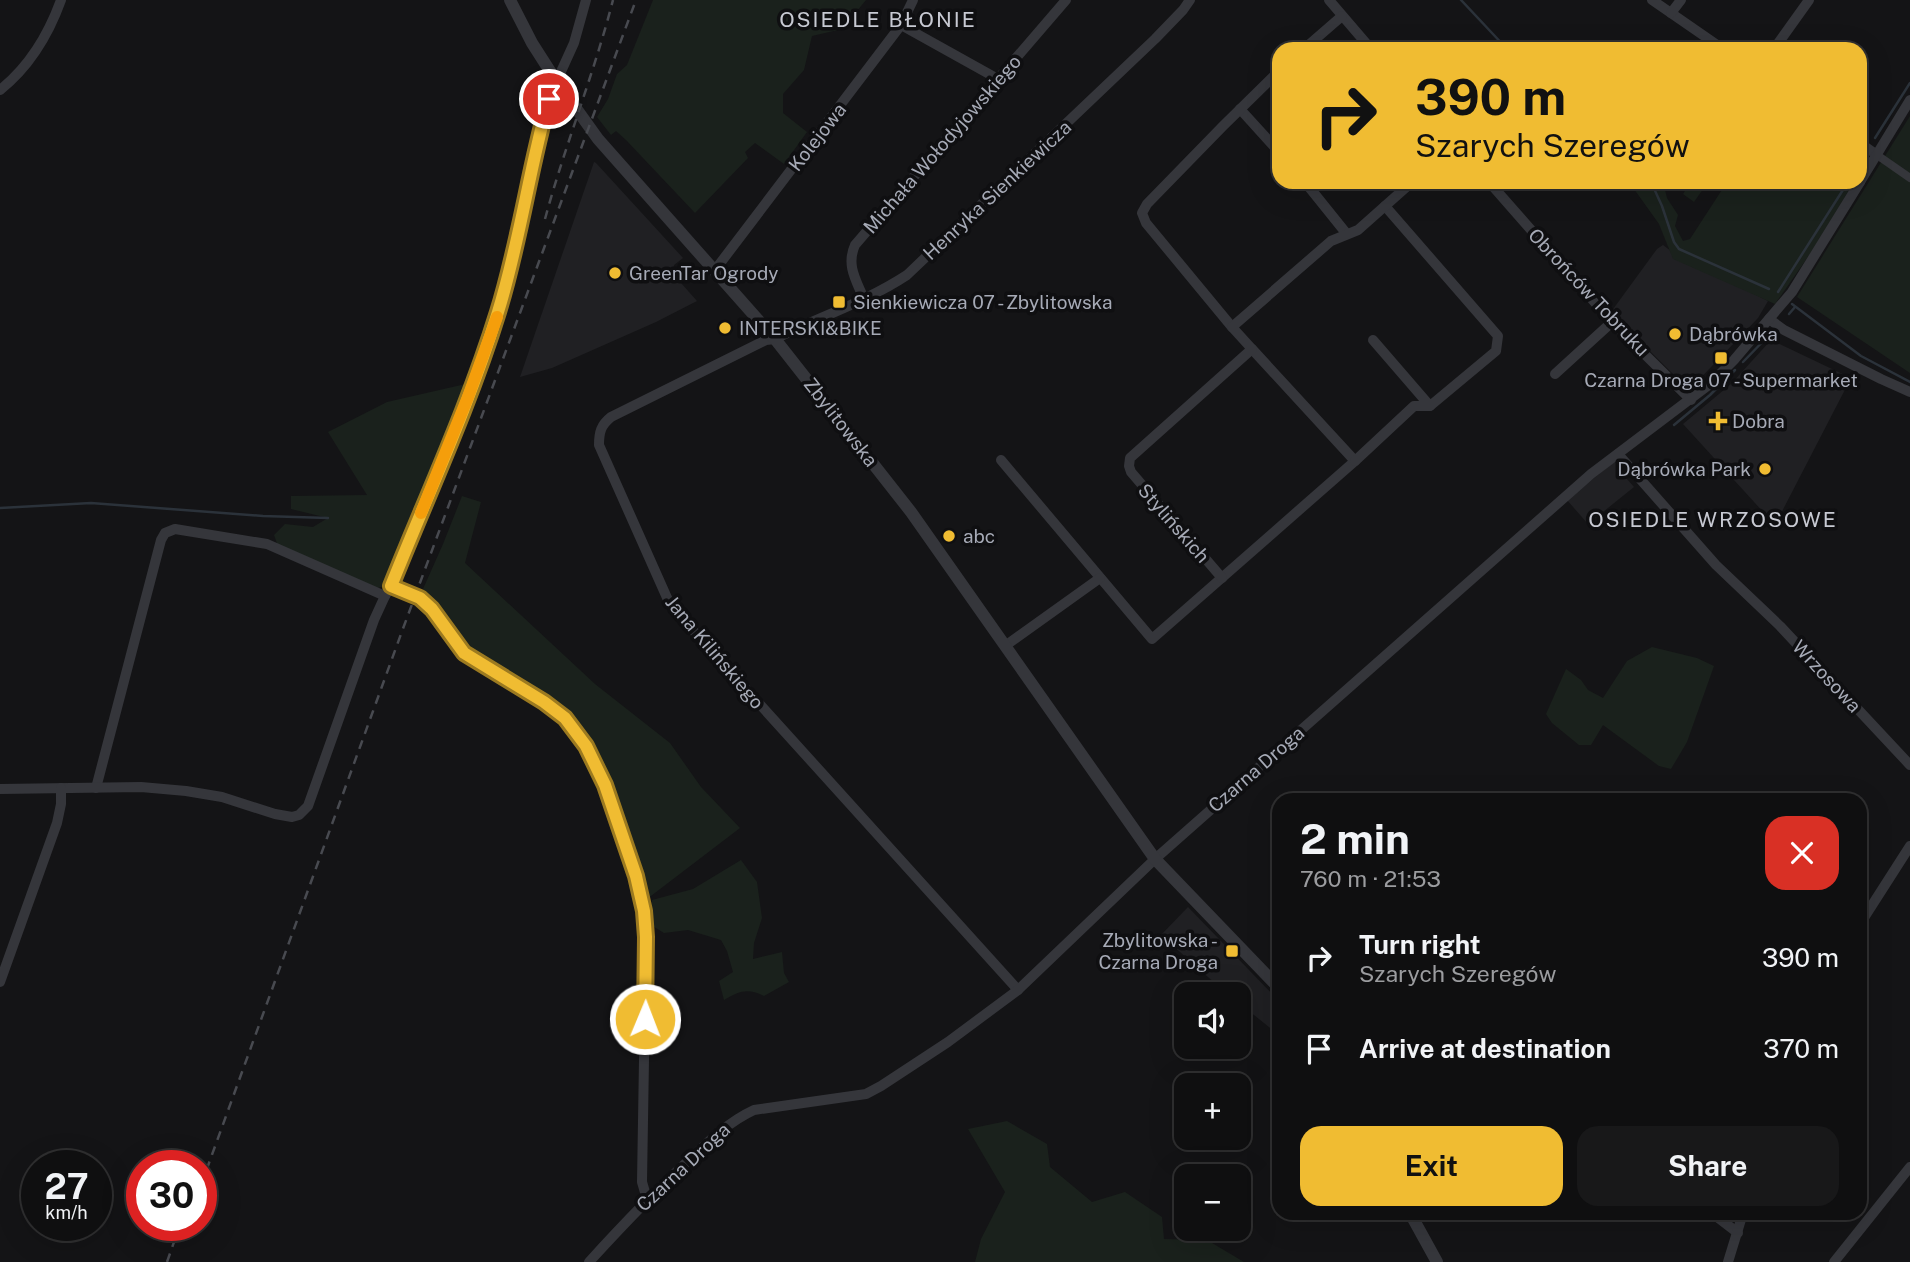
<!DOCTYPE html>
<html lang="en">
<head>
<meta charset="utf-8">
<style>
	:root { --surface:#0f0f10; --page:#181819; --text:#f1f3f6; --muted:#9b9c9f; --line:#2f2f30; --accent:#f0bc32 }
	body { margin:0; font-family:"Public Sans",sans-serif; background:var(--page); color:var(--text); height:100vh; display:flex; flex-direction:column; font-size:26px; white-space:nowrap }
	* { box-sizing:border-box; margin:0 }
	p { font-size:23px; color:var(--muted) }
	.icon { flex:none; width:38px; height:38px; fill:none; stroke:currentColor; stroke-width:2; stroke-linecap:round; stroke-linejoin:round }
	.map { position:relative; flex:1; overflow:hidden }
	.sheet { position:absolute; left:1272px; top:793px; width:595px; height:427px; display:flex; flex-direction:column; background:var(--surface); border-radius:21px; box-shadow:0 7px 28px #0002,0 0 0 2px var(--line) }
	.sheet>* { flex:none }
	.hud { position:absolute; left:1272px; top:42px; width:595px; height:147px; border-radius:21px; box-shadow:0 7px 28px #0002,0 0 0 2px var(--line); background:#f0bc32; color:#111; overflow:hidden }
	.tools { position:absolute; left:1174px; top:982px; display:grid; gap:14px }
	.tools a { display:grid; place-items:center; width:77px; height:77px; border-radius:14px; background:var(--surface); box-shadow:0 7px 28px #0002,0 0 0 2px var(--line); font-size:35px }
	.speed { position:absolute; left:21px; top:1150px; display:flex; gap:14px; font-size:35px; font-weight:700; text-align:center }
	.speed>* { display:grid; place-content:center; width:91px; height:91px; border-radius:50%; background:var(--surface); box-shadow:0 7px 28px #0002,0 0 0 2px var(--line); line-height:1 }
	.speed small { font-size:18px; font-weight:400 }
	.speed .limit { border:10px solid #d22; background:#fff; color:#111 }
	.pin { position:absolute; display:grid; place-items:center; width:60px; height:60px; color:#fff; margin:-30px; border:4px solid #fff; border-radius:50%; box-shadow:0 2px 7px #0007 }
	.me { position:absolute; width:77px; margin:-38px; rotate:1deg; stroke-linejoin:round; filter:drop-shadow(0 0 5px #0008) }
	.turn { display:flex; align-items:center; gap:24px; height:147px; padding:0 28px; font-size:32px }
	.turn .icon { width:91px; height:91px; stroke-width:2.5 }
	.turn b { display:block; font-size:49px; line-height:60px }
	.round { display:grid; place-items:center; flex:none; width:74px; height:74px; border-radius:21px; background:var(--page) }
	.overview { display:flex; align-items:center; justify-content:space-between; height:119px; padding:0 28px }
	h1 { font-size:42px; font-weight:700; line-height:52px }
	.action { display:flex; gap:14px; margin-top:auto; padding:14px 28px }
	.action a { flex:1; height:80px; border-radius:21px; background:var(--accent); color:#111; font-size:28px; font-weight:700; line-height:80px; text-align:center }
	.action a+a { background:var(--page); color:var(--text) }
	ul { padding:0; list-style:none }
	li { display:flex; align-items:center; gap:21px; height:91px; padding:0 28px }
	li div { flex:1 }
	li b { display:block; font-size:26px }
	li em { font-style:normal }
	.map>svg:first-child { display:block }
	.built { fill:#202023 }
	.green { fill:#1a211c }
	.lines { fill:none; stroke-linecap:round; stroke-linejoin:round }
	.stream { stroke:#2b323a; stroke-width:2.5 }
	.pedestrian { stroke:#35363b; stroke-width:8 }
	.minor { stroke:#35363b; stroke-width:10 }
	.tertiary { stroke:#35363b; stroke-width:12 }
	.rail { stroke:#484a50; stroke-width:2.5; stroke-dasharray:9 7; stroke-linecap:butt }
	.route-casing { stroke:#9c7a20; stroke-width:18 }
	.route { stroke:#f0bc32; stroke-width:12 }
	.slow { stroke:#f59e0b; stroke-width:12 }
	.poi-dot { fill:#f0bc32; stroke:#0f0f11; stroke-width:2.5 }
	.labels { text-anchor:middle; stroke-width:7; stroke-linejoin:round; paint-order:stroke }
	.street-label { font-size:19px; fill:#a6aab6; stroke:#0f0f11 }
	.poi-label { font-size:19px; fill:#a6aab6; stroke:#0f0f11; text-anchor:start }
	.neighbourhood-label { font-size:21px; letter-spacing:2px; fill:#c7c9d2; stroke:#0f0f11 }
</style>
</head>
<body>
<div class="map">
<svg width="1910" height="1262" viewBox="0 0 1910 1262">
	<rect width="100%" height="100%" fill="#141416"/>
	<g class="built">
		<polygon points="594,162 596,163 683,258 674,265 673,274 697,301 656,322 552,368 520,377"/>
		<polygon points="1663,245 1676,255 1768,301 1758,318 1689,390 1611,312 1657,249"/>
		<polygon points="1771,340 1851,378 1775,525 1683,424 1731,384"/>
		<polygon points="1614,462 1619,463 1619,470 1634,487 1588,524 1567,500"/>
		<polygon points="1188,907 1279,1001 1279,1035 1239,1003 1239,994 1227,994 1161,935"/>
	</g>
	<g class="green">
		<polygon points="653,0 866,0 842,29 812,36 804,70 783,94 783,113 807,132 784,164 755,143 745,152 748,158 695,213 626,140 616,131 611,135 597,117 608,99 617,74 627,65"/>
		<polygon points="1910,116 1910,373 1797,297"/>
		<polygon points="1629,182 1663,182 1667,198 1678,215 1675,226 1683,241 1690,239 1727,182 1854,182 1810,254 1775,304 1673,259 1659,224"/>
		<polygon points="1691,182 1708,182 1694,202 1683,194"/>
		<polygon points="470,383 432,481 385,586 374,589 278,546 274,535 285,524 313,527 328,518 291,509 291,496 367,495 328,432 387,402"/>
		<polygon points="462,496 481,502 465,563 595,684 670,743 701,787 740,828 647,899 634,843 611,792 572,720 564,710 528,685 464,644 440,606 423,589 443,544"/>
		<polygon points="1652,647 1697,658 1714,666 1687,742 1671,769 1659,766 1603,725 1591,745 1579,745 1552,723 1546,714 1566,669 1581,680 1588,690 1603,698 1627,661"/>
		<path d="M741,860L757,882L762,918L754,943L753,959L782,952L784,973L789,982L764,996C747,988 740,991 724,1000L719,981L733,972L727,951L721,940L688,930L664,933L651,925L652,900L693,889Z"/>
		<polygon points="1007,1121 1047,1144 1050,1167 1092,1202 1125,1192 1162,1217 1164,1239 1207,1240 1244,1262 975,1262 981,1239 1005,1192 968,1129"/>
	</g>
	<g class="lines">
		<g class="stream">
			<polyline points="1461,0 1507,49"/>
			<polyline points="1875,138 1910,83"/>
			<polyline points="1860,162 1861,160"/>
			<polyline points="1651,182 1662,206 1674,242 1679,249 1769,289"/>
			<polyline points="1778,292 1848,182"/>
			<polyline points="1792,304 1861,356 1910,382"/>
			<polyline points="1789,314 1795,307"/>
			<polyline points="1743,362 1773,331"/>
			<polyline points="1674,425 1710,395 1735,370"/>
			<polyline points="0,508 91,503 263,516 328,518"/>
		</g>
		<polyline class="pedestrian" points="1877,155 1910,178"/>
		<g class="minor">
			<polyline points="1329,0 1371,49"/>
			<polyline points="1652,0 1723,49"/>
			<polyline points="1671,13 1681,0"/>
			<polyline points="901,25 998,79"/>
			<polyline points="1304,49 1342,16"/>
			<polyline points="1774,49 1809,0"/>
			<path d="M0,90C30,66 48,36 61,0"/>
			<polyline points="1240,109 1279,152"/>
			<polyline points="1860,143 1877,155"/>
			<polyline points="1305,182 1346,233"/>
			<polyline points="1489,182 1612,322 1691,400"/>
			<polyline points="1860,182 1910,100"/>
			<polyline points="715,270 901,25 913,0"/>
			<path d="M864,299C856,280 846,265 855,245L1066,0"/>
			<polyline points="1769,319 1784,330 1881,379 1910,392"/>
			<polyline points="1232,327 1146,223 1142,213 1147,204 1223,126 1279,71"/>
			<polyline points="1373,340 1430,406"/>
			<polyline points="1555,374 1612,322"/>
			<polyline points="1618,454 1716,565 1780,626 1910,765"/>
			<polyline points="1001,460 1152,639 1355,461 1252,349"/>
			<polyline points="1355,461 1414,406 1430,406 1496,351 1498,336 1385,206"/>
			<polyline points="1222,578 1131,472 1129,466 1130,458 1252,349 1232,327 1331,241 1358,230 1412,182"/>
			<polyline points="391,586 420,598 432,609 464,653 544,702 565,718 586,746 605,785 636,875 644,911 646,937 642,1182 647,1199"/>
			<polyline points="1005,646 1100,578"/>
			<polyline points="96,788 161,540 165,533 175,529 267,544 385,596"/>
			<polyline points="0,789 141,787 186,791 222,797 275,814 292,817 299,815 308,806 374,620 385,596 391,586 437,475 498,313 515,250 538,138 549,98 574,43 586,0"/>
			<polyline points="1860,924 1910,846"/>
			<polyline points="0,982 57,823 61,804 61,788"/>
			<path d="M1018,990L690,627L668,600L599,445C599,432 601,425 611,417L766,340L775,339C819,317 866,302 907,275L1155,39L1183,10L1190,0"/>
			<polyline points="1712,1213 1738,1233"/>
			<path d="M589,1262C620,1228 652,1194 687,1162C708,1142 728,1122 754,1110L866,1094L881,1086L948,1042L1018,990L1155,859L1591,474L1710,384L1734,360L1792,292L1860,182"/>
			<polyline points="1728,1262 1743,1213"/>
			<polyline points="1834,1262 1910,1167"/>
		</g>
		<g class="tertiary">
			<polyline points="510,0 532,43 555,79 598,139 775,339 911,512 1155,859 1279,988"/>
			<polyline points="1410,1213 1437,1262"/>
		</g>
		<g class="rail">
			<path d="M545,219C565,145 594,74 613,0"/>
			<polyline points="201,1185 401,634 636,0"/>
			<polyline points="167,1262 180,1225"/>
		</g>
	</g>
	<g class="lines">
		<defs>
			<path id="route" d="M549,99C529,169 520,242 498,312C469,406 427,496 391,586L420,598L432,609L464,653L544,702L565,718L586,746L605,785L636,876L644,911L646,937L645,1019"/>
		</defs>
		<use href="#route" class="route-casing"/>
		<use href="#route" class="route"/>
		<polyline class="slow" points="421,513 468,397 497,317"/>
	</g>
	<g class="poi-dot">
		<circle cx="615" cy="273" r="7"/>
		<rect x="832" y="295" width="14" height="14" rx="3.5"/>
		<circle cx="725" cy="328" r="7"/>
		<circle cx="1675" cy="334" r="7"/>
		<rect x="1714" y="351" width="14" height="14" rx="3.5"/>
		<path d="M1714.5 410.5h7v7h7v7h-7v7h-7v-7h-7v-7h7z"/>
		<circle cx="1765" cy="469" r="7"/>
		<circle cx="949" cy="536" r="7"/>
		<rect x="1225" y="944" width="14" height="14" rx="3.5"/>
	</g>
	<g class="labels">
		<g class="street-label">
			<text transform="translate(817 137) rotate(-52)" y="7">Kolejowa</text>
			<text transform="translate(942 144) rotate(-49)" y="7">Michała Wołodyjowskiego</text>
			<text transform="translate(997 190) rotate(-43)" y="7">Henryka Sienkiewicza</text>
			<text transform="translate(1589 292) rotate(47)" y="7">Obrońców Tobruku</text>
			<text transform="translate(841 422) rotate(52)" y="7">Zbylitowska</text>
			<text transform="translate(1174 523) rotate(49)" y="7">Stylińskich</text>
			<text transform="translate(715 652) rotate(50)" y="7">Jana Kilińskiego</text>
			<text transform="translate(1827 676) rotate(47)" y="7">Wrzosowa</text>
			<text transform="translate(1256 769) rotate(-41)" y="7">Czarna Droga</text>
			<text transform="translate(683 1167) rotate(-43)" y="7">Czarna Droga</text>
		</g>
		<g class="poi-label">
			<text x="629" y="280">GreenTar Ogrody</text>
			<text x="853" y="309">Sienkiewicza 07 - Zbylitowska</text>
			<text x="739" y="335">INTERSKI&amp;BIKE</text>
			<text x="1689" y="341">Dąbrówka</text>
			<text x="1721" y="387" text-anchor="middle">Czarna Droga 07 - Supermarket</text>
			<text x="1732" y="428">Dobra</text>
			<text x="1751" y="476" text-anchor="end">Dąbrówka Park</text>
			<text x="963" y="543">abc</text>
			<text x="1218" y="947" text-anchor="end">Zbylitowska -<tspan x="1218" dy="22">Czarna Droga</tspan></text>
		</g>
		<g class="neighbourhood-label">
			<text x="878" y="27">OSIEDLE BŁONIE</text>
			<text x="1713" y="527">OSIEDLE WRZOSOWE</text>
		</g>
	</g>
</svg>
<div class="tools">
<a><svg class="icon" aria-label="sound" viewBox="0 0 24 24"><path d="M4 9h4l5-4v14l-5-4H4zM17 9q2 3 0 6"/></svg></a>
<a>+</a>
<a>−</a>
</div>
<div class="speed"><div>27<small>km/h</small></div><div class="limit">30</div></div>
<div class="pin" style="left:549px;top:99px;background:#d93025"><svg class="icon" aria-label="arrive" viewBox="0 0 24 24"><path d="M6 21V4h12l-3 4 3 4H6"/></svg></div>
<svg class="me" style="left:645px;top:1019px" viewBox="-20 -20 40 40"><circle r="17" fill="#f0bc32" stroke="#fff" stroke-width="3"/><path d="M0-11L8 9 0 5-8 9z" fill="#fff"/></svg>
<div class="hud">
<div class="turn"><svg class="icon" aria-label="right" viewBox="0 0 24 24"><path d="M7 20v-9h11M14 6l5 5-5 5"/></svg><div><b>390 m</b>Szarych Szeregów</div></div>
</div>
<section class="sheet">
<div class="overview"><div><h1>2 min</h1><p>760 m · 21:53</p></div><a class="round" style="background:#d93025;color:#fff"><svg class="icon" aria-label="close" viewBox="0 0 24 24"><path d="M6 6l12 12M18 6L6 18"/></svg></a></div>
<ul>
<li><svg class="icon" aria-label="right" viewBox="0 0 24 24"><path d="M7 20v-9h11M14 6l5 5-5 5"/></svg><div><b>Turn right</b><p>Szarych Szeregów</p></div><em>390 m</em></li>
<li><svg class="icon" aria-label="arrive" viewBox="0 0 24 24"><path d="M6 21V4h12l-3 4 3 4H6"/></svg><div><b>Arrive at destination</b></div><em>370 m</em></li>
</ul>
<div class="action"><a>Exit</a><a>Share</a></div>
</section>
</div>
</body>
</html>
